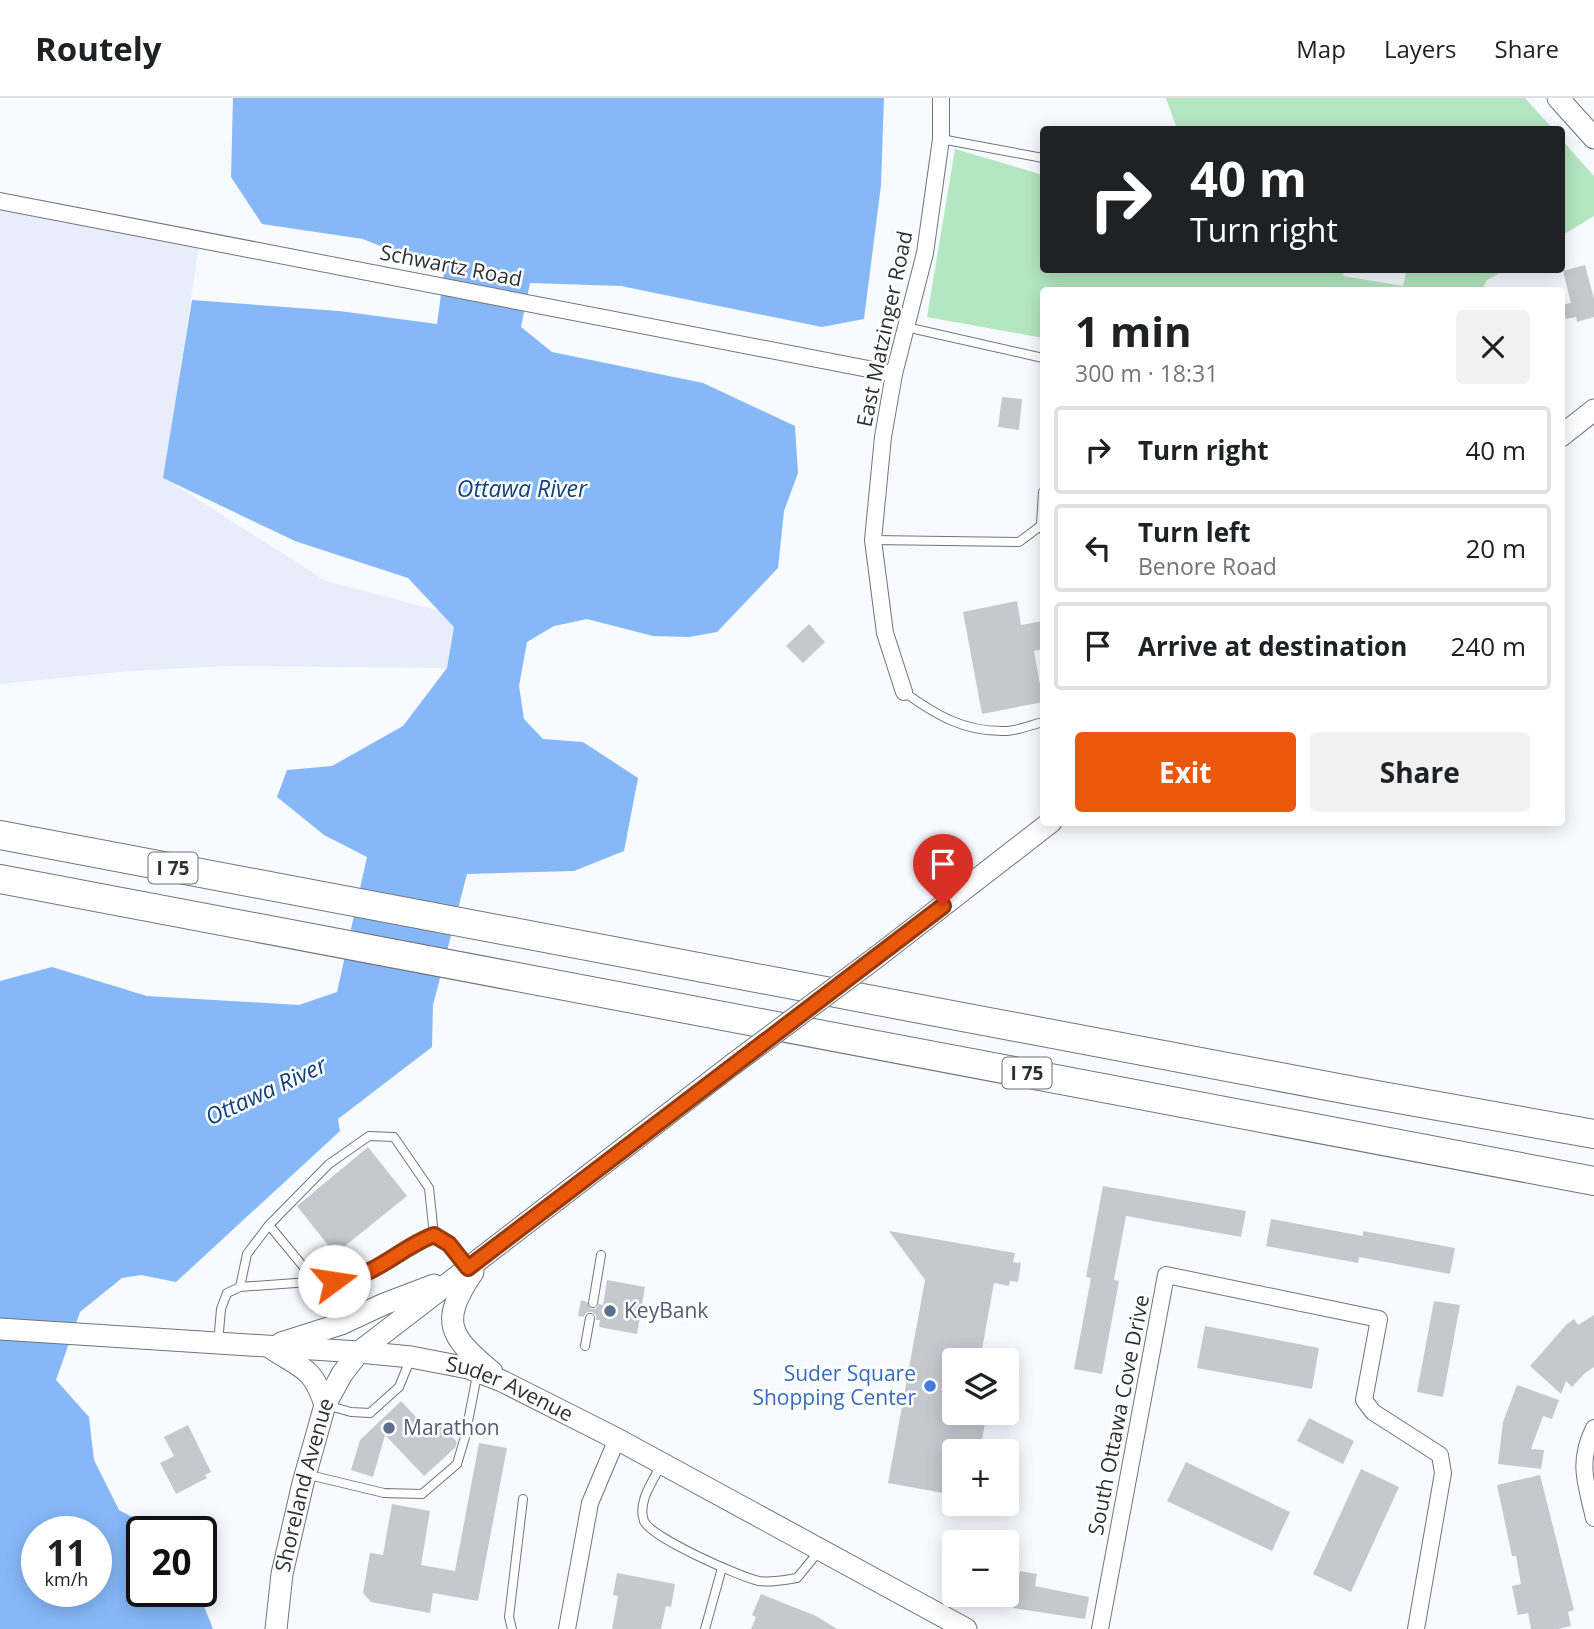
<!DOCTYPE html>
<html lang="en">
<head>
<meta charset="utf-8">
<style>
	:root { --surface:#fff; --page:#f2f2f2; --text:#202124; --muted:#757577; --line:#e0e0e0; --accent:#ea580c }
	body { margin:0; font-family:"Open Sans",sans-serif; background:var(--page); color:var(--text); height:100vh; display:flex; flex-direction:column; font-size:26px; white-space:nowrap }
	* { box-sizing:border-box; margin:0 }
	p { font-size:23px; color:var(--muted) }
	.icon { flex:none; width:38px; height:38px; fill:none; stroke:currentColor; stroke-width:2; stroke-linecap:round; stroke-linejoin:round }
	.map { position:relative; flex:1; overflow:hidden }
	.side { position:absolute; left:1040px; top:189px; width:525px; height:539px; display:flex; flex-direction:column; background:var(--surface); border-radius:7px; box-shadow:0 4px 18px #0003 }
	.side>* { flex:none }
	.hud { position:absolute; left:1040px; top:28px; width:525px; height:147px; border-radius:7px; box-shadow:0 4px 18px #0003; background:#202124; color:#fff; overflow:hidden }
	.tools { position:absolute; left:942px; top:1250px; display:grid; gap:14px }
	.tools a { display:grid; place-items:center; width:77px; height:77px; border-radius:7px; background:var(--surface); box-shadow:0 4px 18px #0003; font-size:35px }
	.speed { position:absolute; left:21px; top:1418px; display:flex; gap:14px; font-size:35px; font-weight:700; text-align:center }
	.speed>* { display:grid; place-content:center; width:91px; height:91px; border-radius:50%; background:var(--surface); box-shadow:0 4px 18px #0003; line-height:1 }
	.speed small { font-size:18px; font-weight:400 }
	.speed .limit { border:4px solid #111; border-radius:10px; background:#fff; color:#111 }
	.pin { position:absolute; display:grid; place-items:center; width:60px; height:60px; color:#fff; margin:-72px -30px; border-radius:50% 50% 50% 0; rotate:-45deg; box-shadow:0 0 7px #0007 }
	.pin .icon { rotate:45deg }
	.me { position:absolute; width:77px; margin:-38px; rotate:76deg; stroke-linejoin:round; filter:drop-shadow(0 0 5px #0008) }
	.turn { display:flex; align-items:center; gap:24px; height:147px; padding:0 35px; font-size:32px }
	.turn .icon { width:91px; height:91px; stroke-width:2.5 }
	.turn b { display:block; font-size:49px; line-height:60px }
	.round { display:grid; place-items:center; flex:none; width:74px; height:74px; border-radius:7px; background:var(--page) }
	.head { display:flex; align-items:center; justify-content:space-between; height:119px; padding:0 35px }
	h1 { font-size:42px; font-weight:700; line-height:52px }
	.cta { display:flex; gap:14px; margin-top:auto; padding:14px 35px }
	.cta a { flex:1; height:80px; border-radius:7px; background:var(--accent); color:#fff; font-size:28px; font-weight:700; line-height:80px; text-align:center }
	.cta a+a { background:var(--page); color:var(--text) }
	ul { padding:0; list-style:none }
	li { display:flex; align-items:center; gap:21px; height:88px; margin:0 14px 10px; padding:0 21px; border:4px solid var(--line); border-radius:7px }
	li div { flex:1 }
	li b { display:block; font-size:26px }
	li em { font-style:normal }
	header { display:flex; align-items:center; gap:42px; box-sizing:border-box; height:98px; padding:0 35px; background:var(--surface); border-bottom:2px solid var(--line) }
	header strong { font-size:33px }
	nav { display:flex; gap:38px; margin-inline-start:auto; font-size:24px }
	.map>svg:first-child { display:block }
	.built { fill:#e7edfa }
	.green { fill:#b4e7c1 }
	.water { fill:#86b8f8; fill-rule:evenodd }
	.building { fill:#c5c8ce }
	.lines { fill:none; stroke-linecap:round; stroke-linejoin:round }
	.lane-casing { stroke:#71747a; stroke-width:10 }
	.street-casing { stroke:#71747a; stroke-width:18 }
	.secondary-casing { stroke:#71747a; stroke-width:23 }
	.highway-casing { stroke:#71747a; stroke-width:30 }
	.lane { stroke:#fff; stroke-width:8 }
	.street { stroke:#fff; stroke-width:16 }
	.secondary { stroke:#fff; stroke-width:21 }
	.highway { stroke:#fff; stroke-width:28 }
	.secondary-bridge-casing { stroke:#71747a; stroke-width:23; stroke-linecap:butt }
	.secondary-bridge { stroke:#fff; stroke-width:21 }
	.route-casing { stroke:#983908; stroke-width:18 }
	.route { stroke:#ea580c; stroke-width:12 }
	.service-dot { fill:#5c6f8a; stroke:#fff; stroke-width:2.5 }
	.shop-dot { fill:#3f7fe0; stroke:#fff; stroke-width:2.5 }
	.labels { text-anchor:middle; stroke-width:5; stroke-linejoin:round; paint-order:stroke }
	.shield { fill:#fff; stroke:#6d6e70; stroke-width:2 }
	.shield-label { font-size:19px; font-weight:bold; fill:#2f3033 }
	.street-label { font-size:21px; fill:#2f3033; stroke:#fff }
	.service-label { font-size:21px; fill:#4e5e75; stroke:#fff; text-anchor:start }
	.shop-label { font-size:21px; fill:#366cbe; stroke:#fff; text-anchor:end }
	.water-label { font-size:23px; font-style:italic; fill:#11427c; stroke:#fff }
</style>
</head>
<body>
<header>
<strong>Routely</strong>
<nav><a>Map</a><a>Layers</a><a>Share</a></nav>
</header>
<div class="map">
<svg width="1594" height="1531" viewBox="0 0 1594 1531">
	<rect width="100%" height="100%" fill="#f7faff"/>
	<polygon class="built" points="0,103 200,141 164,380 326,483 440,513 454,528 447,570 227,568 130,573 0,586"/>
	<g class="green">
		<polygon points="1166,0 1525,0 1553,31 1177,31"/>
		<polygon points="1561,41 1594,78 1594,118 1561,138"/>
		<polygon points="955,51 1043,77 1043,172 1344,172 1343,178 1403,188 1407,172 1505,172 1487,182 1482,192 1043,192 1043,240 927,219"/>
	</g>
	<path class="water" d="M233,0H884L881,87L864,221L822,229L621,188L530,185L521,229L552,254L703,285L795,328L798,375L784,413L778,470L717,534L689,539L653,538L587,521L554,528L527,544L519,588L524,621L543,641L583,644L638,680L624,753L574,773L467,776L433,907L432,949L338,1021L340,1033L176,1184L141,1177L122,1180L80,1214L56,1282L89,1319L94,1362L119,1412L157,1433H142V1493H198L213,1531H0V883L52,869L147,898L299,907L337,894L367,759L324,737L277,699L287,672L332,668L403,628L447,570L454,529L408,480L295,443L163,380L192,202L339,213L437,226L444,174L363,141L262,126L231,79ZM37,1433H96V1493H37Z"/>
	<g class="building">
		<polygon points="1585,167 1594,201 1594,219 1577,224 1576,219 1566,221 1562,207 1571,205 1563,173"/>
		<polygon points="1002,299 1022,301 1019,332 998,329"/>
		<polygon points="1017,503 1021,527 1043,523 1043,551 1034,553 1043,604 982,616 963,514"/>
		<polygon points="809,526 825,544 803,565 786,548"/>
		<polygon points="368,1049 407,1098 335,1156 297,1108"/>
		<polygon points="1103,1088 1246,1113 1241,1139 1126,1118 1114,1182 1119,1183 1102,1276 1074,1271 1091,1180 1086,1179"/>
		<polygon points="1271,1121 1363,1138 1363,1133 1455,1150 1450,1176 1359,1159 1358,1165 1266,1148"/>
		<polygon points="889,1133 1015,1155 1013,1164 1021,1165 1018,1184 1010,1183 1009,1188 994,1185 980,1262 954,1262 954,1314 987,1314 980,1353 954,1353 954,1397 888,1385 925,1182"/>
		<polygon points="607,1182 645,1189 637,1236 599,1229 600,1222 596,1222 596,1217 592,1214 587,1214 583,1219 578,1218 581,1202 587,1204 591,1211 596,1211 599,1206 603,1207"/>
		<polygon points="1434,1203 1460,1207 1443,1299 1417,1294"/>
		<polygon points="1594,1217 1594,1269 1585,1275 1572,1289 1566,1283 1561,1296 1530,1268 1567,1226 1574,1221 1578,1227"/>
		<polygon points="1205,1228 1319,1250 1312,1291 1197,1270"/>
		<polygon points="1517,1287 1559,1302 1552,1321 1543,1318 1531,1351 1544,1352 1541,1371 1498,1366 1503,1324"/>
		<polygon points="401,1303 430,1334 439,1325 457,1344 455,1350 424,1378 385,1337 373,1379 351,1372 360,1342"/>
		<polygon points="1309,1320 1354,1343 1343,1366 1297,1343"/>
		<polygon points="188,1327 211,1374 205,1377 207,1380 176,1396 160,1365 174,1358 164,1339"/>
		<polygon points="479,1345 507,1350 478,1503 433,1495 430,1515 371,1504 363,1495 370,1455 383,1457 392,1406 430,1413 421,1467 455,1473"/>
		<polygon points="1186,1364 1290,1414 1272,1453 1167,1403"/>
		<polygon points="1361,1371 1399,1389 1351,1494 1313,1476"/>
		<polygon points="1540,1377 1574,1512 1568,1514 1571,1528 1558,1531 1531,1531 1528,1515 1518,1517 1512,1488 1521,1486 1516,1458 1512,1458 1497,1387"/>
		<polygon points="1020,1473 1037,1476 1035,1488 1089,1499 1085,1521 1013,1510"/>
		<polygon points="617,1475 675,1486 671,1509 666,1508 661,1531 612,1531 618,1498 613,1497"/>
		<polygon points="761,1496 816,1518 837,1531 751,1531 756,1519 752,1517"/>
	</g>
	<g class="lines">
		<defs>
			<g id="lane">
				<polyline points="941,41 1043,60"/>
				<polyline points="906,229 1043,260"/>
				<polyline points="1043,394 1041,426 1043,432"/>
				<polyline points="873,442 1019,444 1043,426"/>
				<path d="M904,594C936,617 964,634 1005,633C1017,633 1031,627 1043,624"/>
				<polyline points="269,1127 316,1184"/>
				<polyline points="240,1189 247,1156 269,1127 329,1066 369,1038 394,1039 429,1090 434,1137"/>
				<polyline points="593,1205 601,1157"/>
				<polyline points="218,1245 221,1211 227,1195 240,1189 352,1181 386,1166 418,1143 434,1137 449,1146 468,1170"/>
				<polyline points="585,1248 590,1220"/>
				<polyline points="326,1307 351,1314 370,1315 399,1289 410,1262"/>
				<path d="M661,1367C653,1383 637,1404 644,1423C650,1439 740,1479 759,1483C771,1485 785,1482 797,1480L820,1452"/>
				<polyline points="305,1376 384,1395 422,1396 457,1366 465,1339 477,1277"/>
				<polyline points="512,1531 509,1519 523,1401"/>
				<polyline points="705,1531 722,1470"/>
			</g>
			<g id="street">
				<polyline points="0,103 894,276"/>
				<polyline points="904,594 885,535 873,442 883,339 894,276 925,155 941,41 941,0"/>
				<path d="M1594,1330C1577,1364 1586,1385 1594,1420"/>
				<polyline points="567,1531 590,1405 617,1341"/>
				<polyline points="1100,1531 1166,1177 1379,1221 1364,1302 1373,1314 1440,1357 1443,1375 1416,1531"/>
			</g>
			<g id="secondary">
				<polyline points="1558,0 1594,40"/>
				<polyline points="1561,338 1594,312"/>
				<polyline points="878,858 1051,724"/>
				<path d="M473,1174C439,1224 449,1238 492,1274"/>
				<path id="s1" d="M0,1231L359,1254L411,1259L468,1270L502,1283L617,1341L966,1531"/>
				<polyline points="281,1245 341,1226 384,1206 434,1187"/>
				<path d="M271,1250C302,1271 313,1269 325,1307"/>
				<path id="s2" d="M276,1531L282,1476L303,1385L325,1307L342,1276L359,1254L732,967"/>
			</g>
			<g id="highway">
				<polyline points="0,737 1354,993 1594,1036"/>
				<polyline points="0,781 1594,1083"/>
			</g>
		</defs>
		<use href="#lane" class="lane-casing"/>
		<use href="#street" class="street-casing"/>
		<use href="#secondary" class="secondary-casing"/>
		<use href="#highway" class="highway-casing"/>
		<use href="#lane" class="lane"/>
		<use href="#street" class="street"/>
		<use href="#secondary" class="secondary"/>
		<use href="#highway" class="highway"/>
		<defs>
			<polyline id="secondary-bridge" points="732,967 878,858"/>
		</defs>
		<use href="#secondary-bridge" class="secondary-bridge-casing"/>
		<use href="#secondary-bridge" class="secondary-bridge"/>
	</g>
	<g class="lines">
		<defs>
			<path id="route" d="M334,1183C377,1179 397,1151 434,1137L449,1146L468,1170L943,808"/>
		</defs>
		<use href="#route" class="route-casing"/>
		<use href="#route" class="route"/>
	</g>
	<g class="service-dot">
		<circle cx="610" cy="1213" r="7"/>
		<circle cx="389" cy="1330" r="7"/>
	</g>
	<circle class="shop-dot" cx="930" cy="1288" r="7"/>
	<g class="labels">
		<g class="shield">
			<rect x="148.5" y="754.5" width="49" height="31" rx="5"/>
			<rect x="1002.5" y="959.5" width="49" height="31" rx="5"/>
		</g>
		<g class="shield-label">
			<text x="173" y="777">I 75</text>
			<text x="1027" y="982">I 75</text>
		</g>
		<g class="street-label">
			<text transform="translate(451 168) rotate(11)" y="7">Schwartz Road</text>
			<text transform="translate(885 231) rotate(-78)" y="7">East Matzinger Road</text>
			<text dy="7" stroke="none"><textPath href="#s1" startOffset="516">Suder Avenue</textPath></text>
			<text transform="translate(1119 1317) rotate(-79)" y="7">South Ottawa Cove Drive</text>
			<text dy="7" stroke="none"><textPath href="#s2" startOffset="147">Shoreland Avenue</textPath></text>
		</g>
		<g class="service-label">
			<text x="624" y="1220">KeyBank</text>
			<text x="403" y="1337">Marathon</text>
		</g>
		<g class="shop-label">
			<text x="916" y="1283">Suder Square<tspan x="916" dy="24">Shopping Center</tspan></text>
		</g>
		<g class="water-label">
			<text x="522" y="399">Ottawa River</text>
			<text transform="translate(266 993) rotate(-25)" y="8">Ottawa River</text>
		</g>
	</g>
</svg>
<div class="tools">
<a><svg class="icon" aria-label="layers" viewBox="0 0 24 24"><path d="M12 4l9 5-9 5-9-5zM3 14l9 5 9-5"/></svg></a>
<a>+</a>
<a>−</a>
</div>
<div class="speed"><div>11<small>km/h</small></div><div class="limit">20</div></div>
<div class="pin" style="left:943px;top:808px;background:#d93025"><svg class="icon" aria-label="arrive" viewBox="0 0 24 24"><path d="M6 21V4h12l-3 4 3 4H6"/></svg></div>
<svg class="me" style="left:334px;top:1183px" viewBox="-20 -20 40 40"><circle r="19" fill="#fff"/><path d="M0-13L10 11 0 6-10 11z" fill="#ea580c"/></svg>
<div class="hud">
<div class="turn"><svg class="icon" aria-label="right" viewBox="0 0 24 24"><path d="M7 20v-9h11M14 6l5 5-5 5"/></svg><div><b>40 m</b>Turn right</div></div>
</div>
<section class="side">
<div class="head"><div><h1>1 min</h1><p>300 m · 18:31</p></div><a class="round"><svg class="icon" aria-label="close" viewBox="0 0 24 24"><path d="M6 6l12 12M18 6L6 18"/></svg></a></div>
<ul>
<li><svg class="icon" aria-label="right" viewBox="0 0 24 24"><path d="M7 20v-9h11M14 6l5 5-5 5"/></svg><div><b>Turn right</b></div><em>40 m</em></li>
<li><svg class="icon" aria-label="left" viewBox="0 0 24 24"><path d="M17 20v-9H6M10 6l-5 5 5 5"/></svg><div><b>Turn left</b><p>Benore Road</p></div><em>20 m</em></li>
<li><svg class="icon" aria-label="arrive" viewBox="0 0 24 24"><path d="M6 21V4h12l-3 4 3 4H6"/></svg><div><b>Arrive at destination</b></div><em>240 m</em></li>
</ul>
<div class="cta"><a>Exit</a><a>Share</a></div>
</section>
</div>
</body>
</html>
